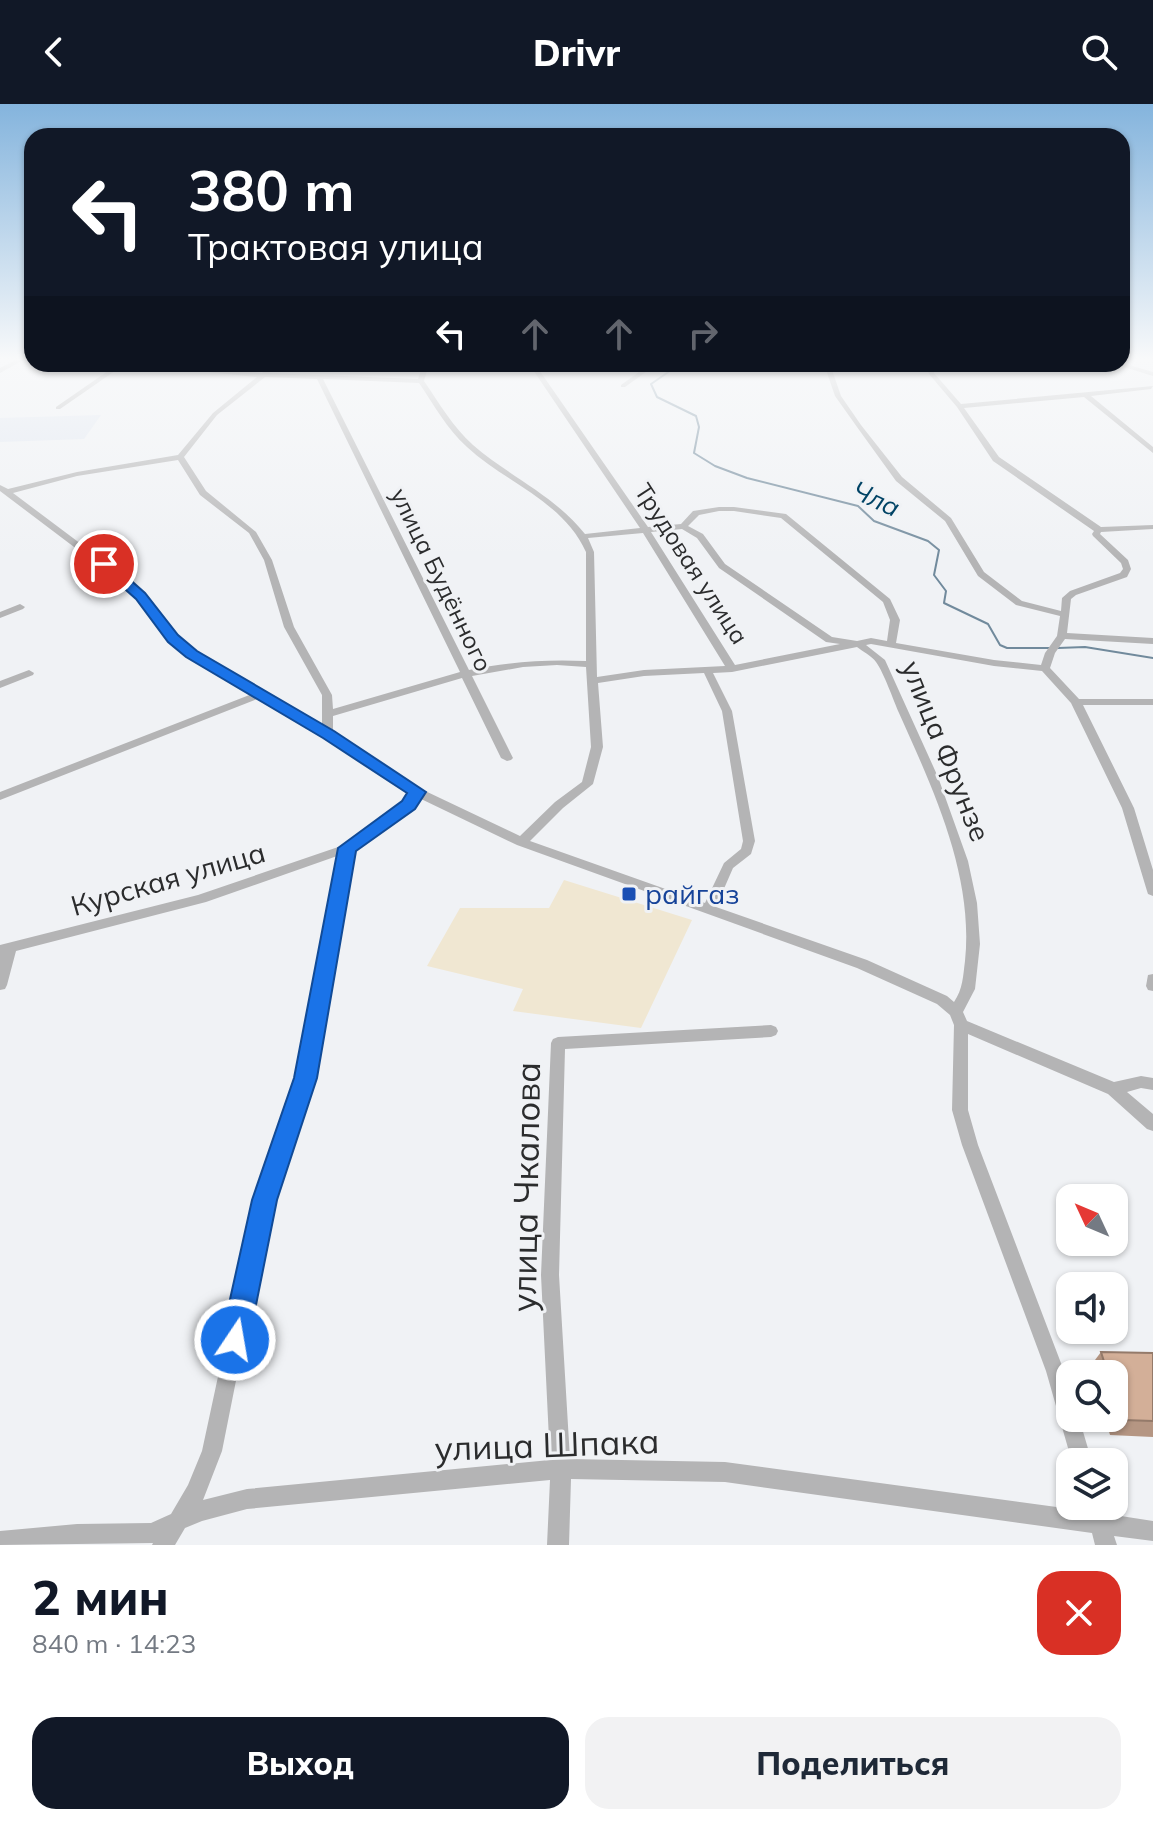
<!DOCTYPE html>
<html lang="ru">
<head>
<meta charset="utf-8">
<style>
	:root { --surface:#fff; --page:#f2f2f3; --text:#1f2937; --muted:#747a83; --accent:#111827 }
	body { margin:0; font-family:Mulish,sans-serif; background:var(--page); color:var(--text); height:100vh; display:flex; flex-direction:column; font-size:30px; white-space:nowrap }
	* { box-sizing:border-box; margin:0 }
	p { font-size:26px; color:var(--muted) }
	.icon { flex:none; width:44px; height:44px; fill:none; stroke:currentColor; stroke-width:2; stroke-linecap:round; stroke-linejoin:round }
	.map { position:relative; height:1441px; overflow:hidden }
	.sheet { display:flex; flex-direction:column; background:var(--surface); flex:1 }
	.sheet>* { flex:none }
	.banner { position:absolute; left:24px; top:24px; width:1106px; height:244px; border-radius:24px; box-shadow:0 2px 6px #0004; background:#111827; color:#fff; overflow:hidden }
	.needle { width:52px; rotate:314deg }
	.fabs { position:absolute; left:1056px; top:1080px; display:grid; gap:16px }
	.fabs a { display:grid; place-items:center; width:72px; height:72px; border-radius:16px; background:var(--surface); box-shadow:0 2px 6px #0004; font-size:40px }
	.pin { position:absolute; display:grid; place-items:center; width:68px; height:68px; color:#fff; margin:-34px; border:4px solid #fff; border-radius:50%; box-shadow:0 2px 8px #0007 }
	.me { position:absolute; width:88px; margin:-44px; rotate:12deg; stroke-linejoin:round; filter:drop-shadow(0 0 6px #0008) }
	.turn { display:flex; align-items:center; gap:28px; height:168px; padding:0 32px; font-size:36px }
	.turn .icon { width:104px; height:104px; stroke-width:2.5 }
	.turn b { display:block; font-size:56px; line-height:68px }
	.lanes { display:flex; align-items:center; height:76px; padding:0 32px; background:#0003; justify-content:center; gap:40px; direction:ltr }
	.lanes .off { opacity:.35 }
	.round { display:grid; place-items:center; flex:none; width:84px; height:84px; border-radius:24px; background:var(--page) }
	.overview { display:flex; align-items:center; justify-content:space-between; height:136px; padding:0 32px }
	h1 { font-size:48px; font-weight:800; line-height:60px; color:var(--accent) }
	.cta { display:flex; gap:16px; margin-top:auto; padding:16px 32px }
	.cta a { flex:1; height:92px; border-radius:24px; background:var(--accent); color:#fff; font-size:32px; font-weight:800; line-height:92px; text-align:center }
	.cta a+a { background:var(--page); color:var(--text) }
	header { display:flex; justify-content:space-between; align-items:center; height:104px; padding:0 32px; background:var(--accent); color:#fff; font-size:36px; font-weight:800 }
	.map>svg:first-child { display:block }
	.commercial { fill:#f0e7d2 }
	.built { fill:#e1e7f1 }
	.lines { fill:none; stroke-linecap:round; stroke-linejoin:round }
	.stream { stroke:#718a9c; stroke-width:2 }
	.minor { fill:#b4b4b5; fill-rule:evenodd }
	.wall { fill:#b59683 }
	.building { fill:#d3af98; stroke:#947a6a; stroke-width:2 }
	.route { fill:#1a73e8; stroke:#114b97; stroke-width:2 }
	.transit-dot { fill:#1a4fb4; stroke:#f0f2f5; stroke-width:3 }
	.labels { text-anchor:middle; stroke-width:6; stroke-linejoin:round; paint-order:stroke }
	.far-street-label { font-size:24px; fill:#2b2c2d; stroke:#f0f2f5 }
	.far-water-label { font-size:26px; font-style:italic; fill:#004365; stroke:#f0f2f5 }
	.street-label { font-size:28px; fill:#2b2c2d; stroke:#f0f2f5 }
	.transit-label { font-size:28px; fill:#164399; stroke:#f0f2f5; text-anchor:start }
	.near-street-label { font-size:34px; fill:#2b2c2d; stroke:#f0f2f5 }
</style>
</head>
<body>
<header><svg class="icon" aria-label="back" viewBox="0 0 24 24"><path d="M15 5l-7 7 7 7"/></svg>Drivr<svg class="icon" aria-label="search" viewBox="0 0 24 24"><circle cx="10" cy="10" r="6"/><path d="M15 15l6 6"/></svg></header>
<div class="map">
<svg width="1153" height="1441" viewBox="0 0 1153 1441">
	<rect width="100%" height="100%" fill="#f0f2f5"/>
	<polygon class="commercial" points="564,776 692,816 641,924 513,907 523,885 427,862 460,804 549,804"/>
	<polygon class="built" points="101,311 84,335 0,338 0,314"/>
	<g class="lines">
		<g class="stream">
			<polyline points="680,260 651,280 657,293 696,312 699,323 694,349 715,362 747,374 858,402 874,417 928,437 939,446 934,471 946,487 944,499 988,520 1000,541 1007,544 1050,544"/>
			<polyline points="1058,544 1085,543 1153,554"/>
		</g>
		<g class="minor">
			<polygon points="20,254 27,254 0,269 0,264"/>
			<polygon points="1122,259 1153,268 1153,272 1114,260"/>
			<polygon points="118,260 125,260 60,305 56,305 56,303"/>
			<path d="M146,260H168L262,269L273,260H280L269,269L418,275L423,260H429L424,277C439,299 453,323 473,341C510,373 554,391 585,430L640,424L529,260H535L648,423L681,420L693,407L719,403H734L786,410L890,495L900,516L896,539L994,556L1041,561L1045,549L1057,532L1060,512L1016,501L978,472L945,417L896,377L857,323L835,292L824,260H830L841,292L861,321L902,373L951,414L984,468L1022,497L1061,507L1062,494L1070,487L1120,469L1123,465L1121,459L1093,432L1092,430L1094,427L993,357L957,303L929,270L925,260H931L934,269L961,300L1153,282L1151,285L1091,292L1153,343V349L1084,293L964,304L999,353L1101,423L1153,421V425L1101,428L1100,430L1128,456L1131,465L1127,473L1076,491L1071,495L1067,529L1153,534V540L1065,535L1055,549L1050,564L1079,595H1153V601H1083L1134,704L1153,766V792L1148,790L1147,787L1122,704L1071,599L1042,567L994,562L871,540L866,541L885,556L938,673L968,757L977,799L980,840L975,885L963,908L967,917L1114,978L1141,972L1153,974V986L1141,984L1127,988L1153,1010V1027L1147,1025L1108,990L968,930V1006L978,1041L1064,1267L1070,1285V1314H1079L1092,1358H1072L1046,1267L962,1041L952,1006L954,921L950,911L937,900L857,864L517,741L419,694L412,704L354,746L313,974L272,1096L222,1347L203,1396L247,1385L550,1356L541,1171L551,939L553,935L558,933L771,921L776,923L778,927L776,931L771,933L565,945L559,1171L570,1355L725,1358L1086,1407L1085,1402H1105L1108,1410L1153,1417V1437L1114,1432L1117,1441H1095L1092,1429L725,1378L571,1375L569,1441H547L550,1376L247,1405L202,1417L185,1424L175,1441H152L153,1439L0,1441V1427L77,1420L151,1419L171,1410L188,1381L202,1347L256,1096L297,974L340,751L206,798L16,847L7,881L5,885L0,886V841L198,791L344,741L404,698L410,689L324,632L260,594L0,696V688L252,590L188,552L170,536L127,483L0,387V381L8,385L77,368L178,351L213,309L257,273L149,262ZM265,273L317,275L460,568L333,605L332,591L294,523L272,456L256,428L206,387L184,353L217,311ZM323,275L419,279C434,301 447,325 467,343C506,379 563,397 586,448V557C546,555 508,558 469,566ZM178,356L200,391L249,429L264,456L284,523L322,591V622L194,548L176,532L133,479L13,389L77,372ZM719,407H734L781,414L883,498L890,516L887,537L871,534L857,537L832,533L725,460L703,430L688,422L699,411ZM682,425L697,434L719,464L826,538L840,540L735,561L651,428ZM643,429L725,562L644,566L597,573L594,448L588,434ZM857,543C862,547 872,552 876,558C884,569 893,595 899,609C933,685 974,771 965,857C963,872 963,885 954,898L947,892L867,856L716,803L733,764L751,750L755,737L732,607L713,569L732,568ZM557,561L586,563L591,643L582,678L555,698L520,732L421,685L333,629V612L462,574L501,654L507,657L511,656L513,654L472,572L523,563ZM704,569L722,607L743,737L741,745L724,759L705,799L530,737L563,704L593,680L603,643L598,579L644,572Z"/>
			<polygon points="650,260 657,260 625,283 621,283 621,281"/>
			<polygon points="20,500 25,503 23,505 0,514 0,508"/>
			<polygon points="29,566 34,569 33,571 0,584 0,577"/>
			<polygon points="1153,870 1153,887 1148,886 1146,882 1148,871"/>
		</g>
	</g>
	<polygon class="wall" points="1101,1248 1153,1249 1153,1333 1110,1331 1105,1314 1114,1314 1114,1270 1091,1270 1089,1264"/>
	<polygon class="building" points="1101,1248 1153,1249 1153,1317 1123,1316 1114,1288 1114,1270 1108,1270"/>
	<linearGradient id="sky" x2="0" y2="1"><stop stop-color="#84b4dd"/><stop offset="0.56" stop-color="#f8f9fa"/><stop offset="1" stop-color="#f8f9fa" stop-opacity="0"/></linearGradient>
	<rect width="1153" height="455" fill="url(#sky)"/>
	<polygon class="route" points="100,457 109,457 145,489 178,531 197,547 334,627 426,688 415,705 356,747 317,974 277,1096 249,1236 245,1246 235,1250 225,1246 221,1236 252,1096 294,974 338,744 402,697 407,689 323,634 186,553 168,538 136,495 100,463"/>
	<rect class="transit-dot" x="621" y="782" width="16" height="16" rx="4"/>
	<g class="labels">
		<g class="far-street-label">
			<text transform="translate(691 460) rotate(57)" y="8">Трудовая улица</text>
			<text transform="translate(441 476) rotate(64)" y="8">улица Будённого</text>
		</g>
		<g class="far-water-label">
			<text transform="translate(876 395) rotate(25)" y="9">Чла</text>
		</g>
		<g class="street-label">
			<text transform="translate(946 647) rotate(68)" y="10">улица Фрунзе</text>
			<text transform="translate(168 775) rotate(-16)" y="10">Курская улица</text>
		</g>
		<g class="transit-label">
			<text x="645" y="800">райгаз</text>
		</g>
		<g class="near-street-label">
			<text transform="translate(526 1083) rotate(-89)" y="12">улица Чкалова</text>
			<text transform="translate(547 1341) rotate(-2)" y="12">улица Шпака</text>
		</g>
	</g>
</svg>
<div class="fabs">
<a><svg class="needle" viewBox="-14 -14 28 28"><path d="M0-13l5 13h-10z" fill="#e53935"/><path d="M0 13l5-13h-10z" fill="#747a83"/></svg></a>
<a><svg class="icon" aria-label="sound" viewBox="0 0 24 24"><path d="M4 9h4l5-4v14l-5-4H4zM17 9q2 3 0 6"/></svg></a>
<a><svg class="icon" aria-label="search" viewBox="0 0 24 24"><circle cx="10" cy="10" r="6"/><path d="M15 15l6 6"/></svg></a>
<a><svg class="icon" aria-label="layers" viewBox="0 0 24 24"><path d="M12 4l9 5-9 5-9-5zM3 14l9 5 9-5"/></svg></a>
</div>
<div class="pin" style="left:104px;top:460px;background:#d93025"><svg class="icon" aria-label="arrive" viewBox="0 0 24 24"><path d="M6 21V4h12l-3 4 3 4H6"/></svg></div>
<svg class="me" style="left:235px;top:1236px" viewBox="-20 -20 40 40"><circle r="17" fill="#1a73e8" stroke="#fff" stroke-width="3"/><path d="M0-11L8 9 0 5-8 9z" fill="#fff"/></svg>
<div class="banner">
<div class="turn"><svg class="icon" aria-label="left" viewBox="0 0 24 24"><path d="M17 20v-9H6M10 6l-5 5 5 5"/></svg><div><b>380 m</b>Трактовая улица</div></div>
<div class="lanes"><svg class="icon" aria-label="left" viewBox="0 0 24 24"><path d="M17 20v-9H6M10 6l-5 5 5 5"/></svg><svg class="icon off" aria-label="ahead" viewBox="0 0 24 24"><path d="M12 20V5M6 11l6-6 6 6"/></svg><svg class="icon off" aria-label="ahead" viewBox="0 0 24 24"><path d="M12 20V5M6 11l6-6 6 6"/></svg><svg class="icon off" aria-label="right" viewBox="0 0 24 24"><path d="M7 20v-9h11M14 6l5 5-5 5"/></svg></div>
</div>
</div>
<section class="sheet">
<div class="overview"><div><h1>2 мин</h1><p>840 m · 14:23</p></div><a class="round" style="background:#d93025;color:#fff"><svg class="icon" aria-label="close" viewBox="0 0 24 24"><path d="M6 6l12 12M18 6L6 18"/></svg></a></div>
<div class="cta"><a>Выход</a><a>Поделиться</a></div>
</section>
</body>
</html>
